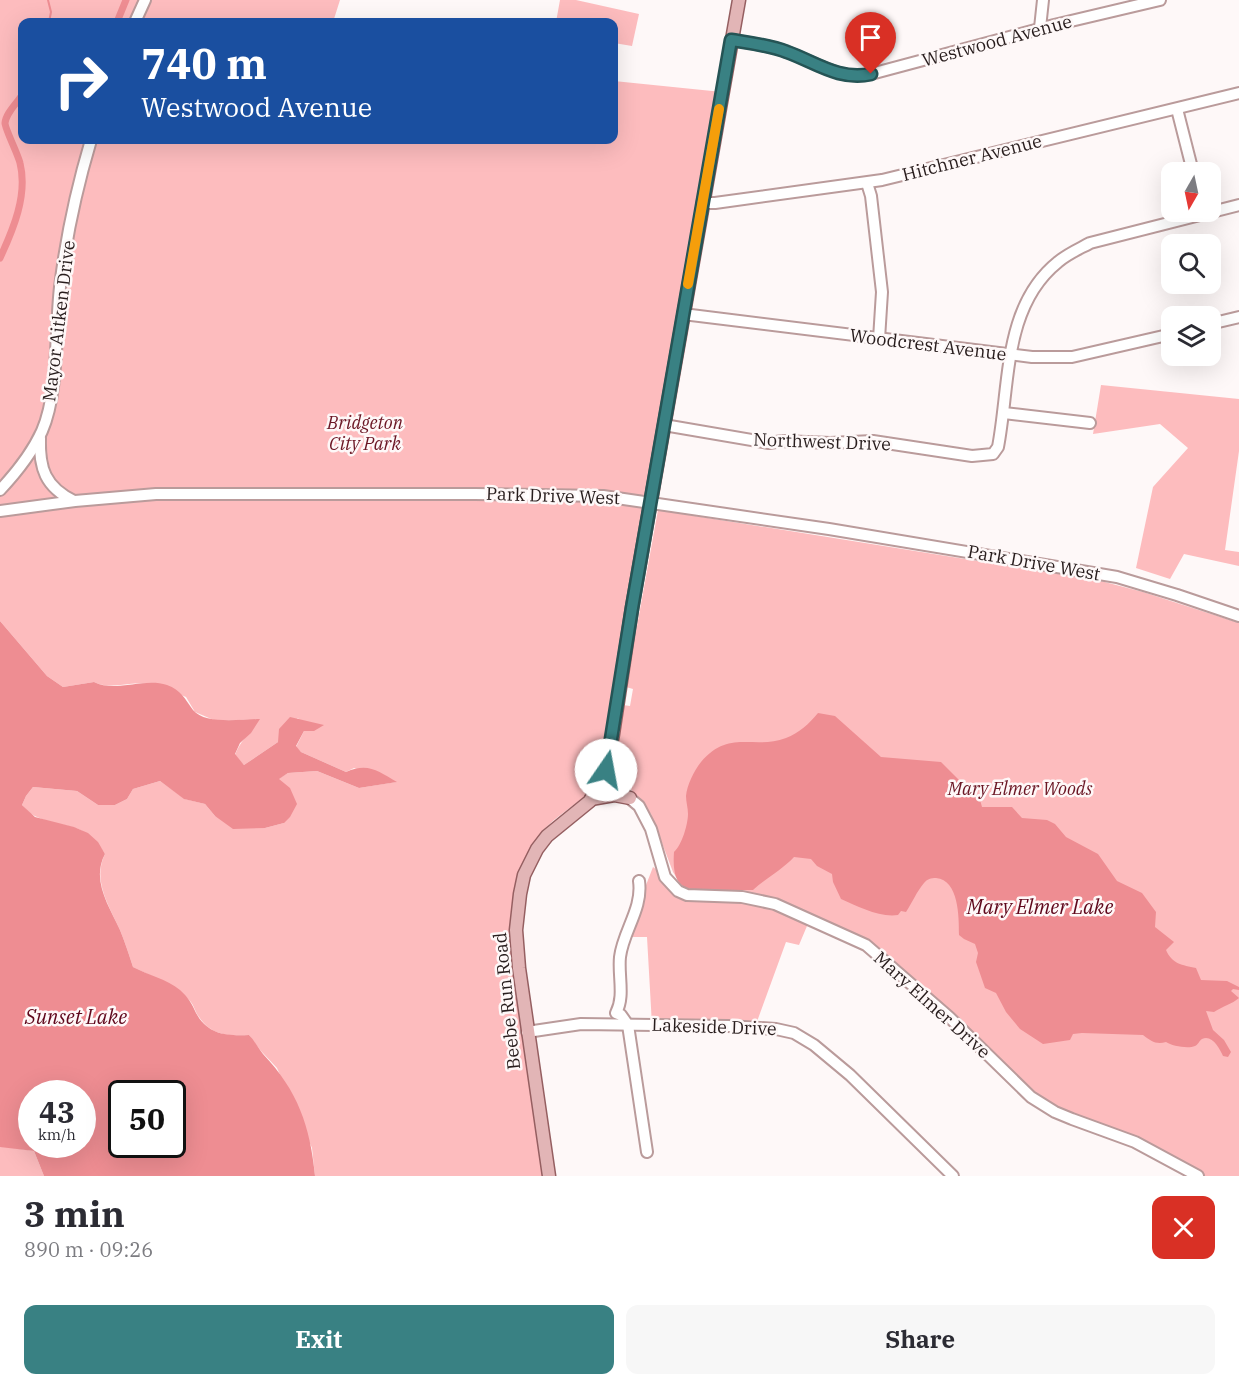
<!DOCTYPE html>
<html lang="en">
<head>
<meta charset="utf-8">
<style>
	:root { --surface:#fff; --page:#f7f7f7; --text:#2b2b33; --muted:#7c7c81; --accent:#398183 }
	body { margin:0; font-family:"IBM Plex Serif",serif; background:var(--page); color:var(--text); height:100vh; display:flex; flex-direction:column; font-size:22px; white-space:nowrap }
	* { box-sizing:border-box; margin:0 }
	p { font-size:20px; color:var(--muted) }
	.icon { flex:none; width:33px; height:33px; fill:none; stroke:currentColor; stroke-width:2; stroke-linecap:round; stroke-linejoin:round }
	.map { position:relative; height:1176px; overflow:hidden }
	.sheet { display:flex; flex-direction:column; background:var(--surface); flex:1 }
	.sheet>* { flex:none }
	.guide { position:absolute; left:18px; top:18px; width:600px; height:126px; border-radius:12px; box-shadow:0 6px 24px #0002; background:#1a4fa0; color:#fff; overflow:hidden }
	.needle { width:39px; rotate:189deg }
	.controls { position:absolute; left:1161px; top:162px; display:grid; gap:12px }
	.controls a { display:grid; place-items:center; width:60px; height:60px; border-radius:12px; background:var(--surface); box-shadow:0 6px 24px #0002; font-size:30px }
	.speed { position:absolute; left:18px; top:1080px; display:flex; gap:12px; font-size:30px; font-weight:700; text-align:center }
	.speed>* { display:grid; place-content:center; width:78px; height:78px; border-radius:50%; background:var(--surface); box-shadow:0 6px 24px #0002; line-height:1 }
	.speed small { font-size:15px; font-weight:400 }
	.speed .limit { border:3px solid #111; border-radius:9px; background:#fff; color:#111 }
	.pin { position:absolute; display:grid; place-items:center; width:51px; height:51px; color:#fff; margin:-62px -26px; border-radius:50% 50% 50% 0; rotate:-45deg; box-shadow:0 0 6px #0007 }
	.pin .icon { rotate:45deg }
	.me { position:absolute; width:66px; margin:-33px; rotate:12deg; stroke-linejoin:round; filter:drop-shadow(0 0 4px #0008) }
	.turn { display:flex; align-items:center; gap:21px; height:126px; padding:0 24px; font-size:27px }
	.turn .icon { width:78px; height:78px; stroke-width:2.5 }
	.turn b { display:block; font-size:42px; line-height:51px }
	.round { display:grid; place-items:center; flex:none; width:63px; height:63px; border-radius:12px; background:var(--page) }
	.overview { display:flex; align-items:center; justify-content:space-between; height:102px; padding:0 24px }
	h1 { font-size:36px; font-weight:800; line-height:45px }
	.action { display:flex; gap:12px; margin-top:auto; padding:12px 24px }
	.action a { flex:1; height:69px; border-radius:12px; background:var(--accent); color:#fff; font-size:24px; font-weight:800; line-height:69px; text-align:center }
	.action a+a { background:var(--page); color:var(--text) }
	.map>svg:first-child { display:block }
	.green { fill:#fdbcbe }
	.water { fill:#ee8d92; fill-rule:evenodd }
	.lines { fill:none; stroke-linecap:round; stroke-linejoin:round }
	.stream { stroke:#ee8d92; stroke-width:2 }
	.canal { stroke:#ee8d92; stroke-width:7 }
	.minor-casing { stroke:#ba9b9b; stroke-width:14 }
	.major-casing { stroke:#955f61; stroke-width:15 }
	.minor { stroke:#fff; stroke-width:10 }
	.major { stroke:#e2b5b6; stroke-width:12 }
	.route-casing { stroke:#255455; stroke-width:15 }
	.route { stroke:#398183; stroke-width:10 }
	.slow { stroke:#f59e0b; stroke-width:10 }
	.labels { text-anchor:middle; stroke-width:5; stroke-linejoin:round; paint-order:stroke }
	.street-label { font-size:18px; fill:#281d1d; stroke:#fef8f8 }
	.park-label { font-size:18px; font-style:italic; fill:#6b1624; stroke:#fef8f8 }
	.water-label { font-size:20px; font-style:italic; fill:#5f071b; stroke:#fef8f8 }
</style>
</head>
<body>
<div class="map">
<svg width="1239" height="1176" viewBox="0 0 1239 1176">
	<rect width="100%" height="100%" fill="#fef8f8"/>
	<g class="green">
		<path d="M0,0H340L333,22H22V140H614V81L722,92L632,608L600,768L592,786L585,796L554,820L542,831L522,869L512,952L513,966L543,1176H315L312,1148L277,1068L261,1051L249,1035C228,1036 212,1036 199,1017C195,1012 194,1005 190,1001C174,984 153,977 133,967C129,955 125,942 120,930C109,906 92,880 105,854C84,820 67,830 37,817C31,815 26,809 22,805L26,796L33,787L77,791L98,805H115L127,799L133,789L160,781L185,799L205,804L215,816L265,828L284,823L278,779L288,773L317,771L359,788L396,782L354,768L346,772L301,752L296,747L304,731L298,718L278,742L244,765L235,755C240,740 252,732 259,719L216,721L195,712L186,697C174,692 158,684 145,683C129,682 109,690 94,682L63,687L47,676L0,621Z"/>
		<polygon points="560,0 576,0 639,14 632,46 614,43 614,22 556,22"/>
		<polygon points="1101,385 1239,399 1239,451 1225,550 1239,552 1239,566 1184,554 1170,579 1136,568 1153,487 1188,448 1160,424 1093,434"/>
		<path d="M658,510L1097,580L1143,592L1239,623V1176H1195L1038,1099L900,971L848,940L813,926H807L799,945L786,942L755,1027L652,1025L647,937H626L653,867C662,873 661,879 667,887C681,908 695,900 712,890L684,885L678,880L673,872L651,814L619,775L615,753L623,705L630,706L633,689L626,687Z"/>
		<polygon points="2,1146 34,1151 44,1176 0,1176 0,1147"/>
	</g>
	<g class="water">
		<path d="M0,621L47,676L63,687L94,682C116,693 144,677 167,685C181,690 185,699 193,710C205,725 242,719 260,719L251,733L240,743L235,754L244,765L278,742L279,729L290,717L324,725L314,731H304L296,746L301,752L346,772C368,762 378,771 397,782L359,788L317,771L288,773L279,779L290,788L297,804L290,817L284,823L265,828L233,829L215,816L205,804L184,799L160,781L133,789L127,799L115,805H98L77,791L33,787L26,796L22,805L35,817L74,827L88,833L98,842L105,854C91,880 109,906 120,930C125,942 129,955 133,967C148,975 167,979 180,990C188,997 192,1004 196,1013C208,1035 227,1036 249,1035C255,1041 258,1048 263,1054C298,1091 310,1126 315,1176H44L34,1151L0,1147ZM32,1094H82V1144H32ZM122,1094H172V1144H122Z"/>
		<path d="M818,713L835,716L881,757L941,762L972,793L979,796L982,807H1012L1022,818L1047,820L1055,824L1066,837L1098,854L1117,881L1142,893L1156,912L1155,927L1174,942L1166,950C1172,964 1182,965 1196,968L1201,980L1227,981L1239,987V990L1233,989L1231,991L1239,998C1232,1004 1223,1006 1214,1012L1206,1011L1213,1030L1224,1040L1231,1052L1228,1057L1223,1056C1220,1049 1212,1034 1202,1039C1199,1041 1198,1045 1195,1046C1188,1049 1172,1046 1166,1042C1156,1045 1151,1041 1143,1035L1082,1033L1073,1034L1070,1040L1043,1044L1020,1029L1006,1012L996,993L985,988L976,962L978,953L975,944L964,939L959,935C959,917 959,880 936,878C931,878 927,879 924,883C917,891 912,903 906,912L901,911L898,915C880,918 857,906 841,899L833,882L832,874L817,866L811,859L794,857C782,870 766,878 753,890H741L736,893C704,883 670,907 674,852C682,845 688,824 688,814C688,808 686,802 686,796C687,785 694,771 701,762C729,729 754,750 786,738C799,733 809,724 818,713Z"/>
	</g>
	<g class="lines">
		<polyline class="stream" points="48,0 51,12 49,22"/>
		<g class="canal">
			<polyline points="117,22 126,0"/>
			<path d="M0,258C13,230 28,195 20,163C18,154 5,129 5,123C6,113 17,103 22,95"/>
		</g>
		<defs>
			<g id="minor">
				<polyline points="135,22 145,0"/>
				<polyline points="1040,28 1043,0"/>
				<path d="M731,40C750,43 769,45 787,52C815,62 840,81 871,74L1054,25L1160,0"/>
				<polyline points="1177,109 1193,172"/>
				<polyline points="867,183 871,196 882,292 879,339"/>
				<polyline points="702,203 715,203 882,180 1239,93"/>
				<polyline points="683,314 1032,357 1072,357 1172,334"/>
				<polyline points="1210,324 1239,317"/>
				<polyline points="1004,413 1090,423"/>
				<path d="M664,425L769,443L783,441L830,443L873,441L972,456L993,454L998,447C1010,384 1003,306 1058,262C1067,254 1079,249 1090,243L1239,205"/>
				<path d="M40,438C39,468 45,487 74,501"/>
				<path d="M0,490C16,473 32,453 42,431C59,392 55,330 60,287C66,237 77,187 91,140"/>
				<polyline points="0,511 75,501 156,494 475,494 603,496 829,529 1117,577 1177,595 1239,616"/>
				<polyline points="602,780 622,792 639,806 651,829 665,877 678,891 687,895 742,897 775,904 866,945 949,1017 1031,1097 1055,1112 1072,1119 1135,1142 1198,1176"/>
				<path d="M639,881C643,909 623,931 620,957C618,976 625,996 616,1013L621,1015L628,1025L647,1152"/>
				<polyline points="527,1032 581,1024 728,1026 776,1029 794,1033 814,1045 850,1075 953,1176"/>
			</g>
			<g id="major">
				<polyline points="591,799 614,795 630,798"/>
				<polyline points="549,1176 519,968 516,930 520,894 524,875 537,849 547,836 590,801 606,770 613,734 632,608 739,0"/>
			</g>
		</defs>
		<use href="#minor" class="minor-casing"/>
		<use href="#major" class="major-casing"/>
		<use href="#minor" class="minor"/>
		<use href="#major" class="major"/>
	</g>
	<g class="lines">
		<defs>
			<path id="route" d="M606,770L632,608L731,40C750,43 769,45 787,52C815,62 839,81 871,74"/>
		</defs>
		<use href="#route" class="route-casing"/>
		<use href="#route" class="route"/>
		<polyline class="slow" points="688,284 719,109"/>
	</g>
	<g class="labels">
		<g class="street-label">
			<text transform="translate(997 41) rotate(-15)" y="6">Westwood Avenue</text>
			<text transform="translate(972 158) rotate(-14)" y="6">Hitchner Avenue</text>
			<text transform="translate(59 321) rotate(-83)" y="6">Mayor Aitken Drive</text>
			<text transform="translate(928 345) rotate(7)" y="6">Woodcrest Avenue</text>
			<text transform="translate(822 442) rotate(2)" y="6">Northwest Drive</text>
			<text transform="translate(553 496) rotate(2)" y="6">Park Drive West</text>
			<text transform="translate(1034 563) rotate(10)" y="6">Park Drive West</text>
			<text transform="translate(507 1001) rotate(-96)" y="6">Beebe Run Road</text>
			<text transform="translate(932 1005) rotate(42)" y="6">Mary Elmer Drive</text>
			<text transform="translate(714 1027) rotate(2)" y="6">Lakeside Drive</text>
		</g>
		<g class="park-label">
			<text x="365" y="429">Bridgeton<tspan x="365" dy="21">City Park</tspan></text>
			<text x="1020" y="795">Mary Elmer Woods</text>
		</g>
		<g class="water-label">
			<text x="1040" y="914">Mary Elmer Lake</text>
			<text x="76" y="1024">Sunset Lake</text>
		</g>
	</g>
</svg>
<div class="controls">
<a><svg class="needle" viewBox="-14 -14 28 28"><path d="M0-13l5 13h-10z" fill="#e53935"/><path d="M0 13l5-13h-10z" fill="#7c7c81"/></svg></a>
<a><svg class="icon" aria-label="search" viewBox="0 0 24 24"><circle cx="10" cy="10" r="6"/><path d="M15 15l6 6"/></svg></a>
<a><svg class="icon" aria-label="layers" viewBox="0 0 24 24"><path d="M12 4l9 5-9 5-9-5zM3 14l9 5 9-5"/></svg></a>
</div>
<div class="speed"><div>43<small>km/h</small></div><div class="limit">50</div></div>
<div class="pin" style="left:871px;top:74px;background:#d93025"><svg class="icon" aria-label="arrive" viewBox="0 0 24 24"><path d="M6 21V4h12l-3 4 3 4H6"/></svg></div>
<svg class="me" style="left:606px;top:770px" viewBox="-20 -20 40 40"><circle r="19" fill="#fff"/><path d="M0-13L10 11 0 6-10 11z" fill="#398183"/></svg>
<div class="guide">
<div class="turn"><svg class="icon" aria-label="right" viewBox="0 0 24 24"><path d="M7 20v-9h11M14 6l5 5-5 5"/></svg><div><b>740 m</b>Westwood Avenue</div></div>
</div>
</div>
<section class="sheet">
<div class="overview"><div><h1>3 min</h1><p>890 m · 09:26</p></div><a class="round" style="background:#d93025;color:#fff"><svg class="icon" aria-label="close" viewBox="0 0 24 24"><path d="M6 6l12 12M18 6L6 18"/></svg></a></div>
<div class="action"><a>Exit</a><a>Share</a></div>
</section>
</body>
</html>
